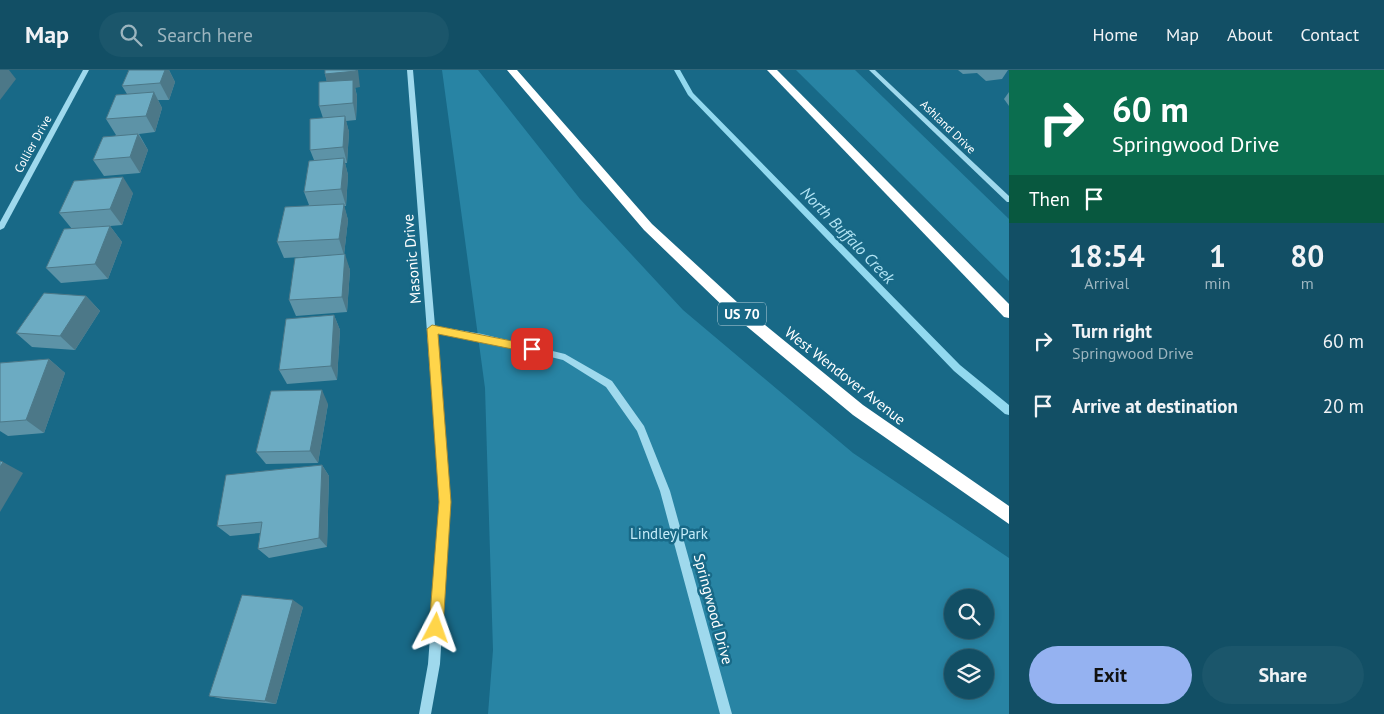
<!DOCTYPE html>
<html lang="en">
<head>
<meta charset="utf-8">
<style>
	:root { --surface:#124f65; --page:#1b566b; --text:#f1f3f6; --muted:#9cb5bf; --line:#316679; --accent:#95b2f1 }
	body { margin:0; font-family:"PT Sans",sans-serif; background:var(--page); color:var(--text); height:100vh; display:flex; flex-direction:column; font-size:19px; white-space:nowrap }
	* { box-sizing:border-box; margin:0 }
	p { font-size:16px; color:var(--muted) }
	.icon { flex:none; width:28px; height:28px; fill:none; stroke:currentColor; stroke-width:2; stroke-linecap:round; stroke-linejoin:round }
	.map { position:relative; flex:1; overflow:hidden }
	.details { display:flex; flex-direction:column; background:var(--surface); width:375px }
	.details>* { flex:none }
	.hud { background:#0b6e4f; color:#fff; overflow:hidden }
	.tools { position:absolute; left:944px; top:519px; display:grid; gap:10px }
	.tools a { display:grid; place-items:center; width:50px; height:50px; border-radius:50%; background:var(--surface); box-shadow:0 2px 8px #0003,0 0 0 1px var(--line); font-size:25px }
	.pin { position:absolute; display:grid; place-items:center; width:42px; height:42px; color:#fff; margin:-21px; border-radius:10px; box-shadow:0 2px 8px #0006 }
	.me { position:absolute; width:55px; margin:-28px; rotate:4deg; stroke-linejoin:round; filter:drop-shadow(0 0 4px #0008) }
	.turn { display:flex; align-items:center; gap:18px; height:105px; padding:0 20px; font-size:22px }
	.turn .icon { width:65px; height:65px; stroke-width:2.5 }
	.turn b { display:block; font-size:35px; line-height:42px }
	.then { display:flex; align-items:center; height:48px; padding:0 20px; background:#0003; gap:10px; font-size:19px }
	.eta { display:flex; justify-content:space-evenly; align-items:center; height:85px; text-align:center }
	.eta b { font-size:30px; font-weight:700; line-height:35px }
	.primary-button { display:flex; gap:10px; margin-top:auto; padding:10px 20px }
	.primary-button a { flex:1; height:58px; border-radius:30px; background:var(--accent); color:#111; font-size:20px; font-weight:700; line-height:58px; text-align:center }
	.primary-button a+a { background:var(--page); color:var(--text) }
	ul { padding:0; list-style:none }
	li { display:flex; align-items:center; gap:15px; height:65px; padding:0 20px }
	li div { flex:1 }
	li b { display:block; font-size:19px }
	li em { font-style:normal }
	header { display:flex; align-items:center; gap:30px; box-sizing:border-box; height:70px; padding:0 25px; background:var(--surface); border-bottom:1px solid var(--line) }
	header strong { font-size:24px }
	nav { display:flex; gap:28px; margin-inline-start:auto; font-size:18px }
	.search { width:350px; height:45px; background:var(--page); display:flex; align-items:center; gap:12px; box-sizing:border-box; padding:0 18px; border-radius:28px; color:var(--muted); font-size:19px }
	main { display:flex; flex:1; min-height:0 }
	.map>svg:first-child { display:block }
	.green { fill:#2884a4; fill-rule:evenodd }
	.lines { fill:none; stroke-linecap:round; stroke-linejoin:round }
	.stream { fill:#92d9ef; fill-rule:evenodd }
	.minor { fill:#9fd9ed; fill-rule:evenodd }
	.highway { fill:#fff; fill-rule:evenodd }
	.wall { fill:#5d93a7 }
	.shaded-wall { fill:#4c7888 }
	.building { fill:#6cabc2; stroke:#4c7888 }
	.route { fill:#ffd54a; stroke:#a68a30 }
	.labels { text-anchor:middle; stroke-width:5; stroke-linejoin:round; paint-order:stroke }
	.far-street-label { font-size:12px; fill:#fff; stroke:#186987 }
	.shield { fill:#186987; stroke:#bad2db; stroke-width:1 }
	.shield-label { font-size:14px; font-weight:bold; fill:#fff }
	.street-label { font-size:15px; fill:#fff; stroke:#186987 }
	.park-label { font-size:15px; fill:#c5ecf9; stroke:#186987 }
	.water-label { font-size:16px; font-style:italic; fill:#b3e5f5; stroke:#186987 }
</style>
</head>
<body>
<header>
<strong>Map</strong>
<div class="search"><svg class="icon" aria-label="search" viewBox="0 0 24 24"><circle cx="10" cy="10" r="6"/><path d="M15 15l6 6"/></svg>Search here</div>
<nav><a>Home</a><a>Map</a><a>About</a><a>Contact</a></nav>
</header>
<main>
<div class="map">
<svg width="1009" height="644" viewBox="0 0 1009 644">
	<rect width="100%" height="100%" fill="#186987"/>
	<g class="green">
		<path d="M442,0H478L580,129L683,240L853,383L1009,488V644H488L493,580L485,318ZM952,528H985V560H952ZM952,588H985V620H952Z"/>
		<polygon points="796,0 855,0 1009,149 1009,211"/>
	</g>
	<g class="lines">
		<polygon class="stream" points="674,0 680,0 693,23 960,295 1009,335 1009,345 1005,344 954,301 688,25"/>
		<g class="minor">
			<polygon points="83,0 89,0 4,158 0,160 0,152"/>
			<polygon points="407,0 413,0 435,256 482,264 565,284 612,311 644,356 670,421 732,644 720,644 660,421 637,361 606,317 563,290 482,270 435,263 450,432 440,594 431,644 419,644 428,594 440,432"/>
			<polygon points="869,0 875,0 1009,126 1009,132 1007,132"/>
		</g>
		<g class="highway">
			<polygon points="507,0 517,0 652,154 737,232 863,335 1009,436 1009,454 853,345 727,240 644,160"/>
			<polygon points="767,0 777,0 1009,234 1009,248 1004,247"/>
		</g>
	</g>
	<g class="wall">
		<polygon points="129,0 169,0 175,12 169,30 158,30 162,38 155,62 139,64 148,80 140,103 104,106 93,90 116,65 106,49 127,24 122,16"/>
		<polygon points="958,0 1008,0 1002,9 986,11 977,3 963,4"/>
		<polygon points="325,4 360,17 355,17 357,26 356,50 346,51 349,62 347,93 345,93 348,105 346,136 344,136 348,150 344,185 350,200 347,242 296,246 289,230 339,185 284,188 277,172 309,135 304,122 314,90 310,80 323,48 319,36 327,12"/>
		<polygon points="1009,22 1009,36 1004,29"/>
		<polygon points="133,123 122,155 110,156 122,172 108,209 61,213 46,198 72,159 59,143"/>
		<polygon points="86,226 100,241 75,280 32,277 16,263"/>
		<polygon points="334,245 340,260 337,310 287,314 279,300"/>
		<polygon points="49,289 65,303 44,363 8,366 0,361 0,293"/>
		<polygon points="328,334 318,393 266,394 256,382"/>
		<polygon points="322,395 329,406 327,477 269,488 258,479 260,463 230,466 217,456"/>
		<polygon points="303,537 276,634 223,629 209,626"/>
	</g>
	<g class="shaded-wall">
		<polygon points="0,0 9,0 16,9 0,30"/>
		<polygon points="165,0 169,0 175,12 169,30 160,13"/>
		<polygon points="358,0 360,17 355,18 357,26 356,50 353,33 329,21 325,4"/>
		<polygon points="154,22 162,38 155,62 146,46"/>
		<polygon points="345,46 349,62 347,93 343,77"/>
		<polygon points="138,64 148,80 140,103 130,87"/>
		<polygon points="344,88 348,105 346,136 341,119"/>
		<polygon points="123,107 133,123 122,155 110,139"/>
		<polygon points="344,134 348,150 344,185 339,169"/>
		<polygon points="110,156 122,172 108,209 95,194"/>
		<polygon points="345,184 350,200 347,242 342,227"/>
		<polygon points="86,226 100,241 75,280 60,266"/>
		<polygon points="334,245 340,260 337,310 331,296"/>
		<polygon points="49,289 65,303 44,363 26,350"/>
		<polygon points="322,320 328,334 318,393 310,381"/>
		<polygon points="3,392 23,403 0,442 0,397"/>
		<polygon points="322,395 329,406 327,477 319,468"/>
		<polygon points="293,530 303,537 276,634 265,631"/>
	</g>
	<g class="building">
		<polygon points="129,0 165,0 160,13 122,16"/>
		<polygon points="325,0 356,0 356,1 325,4"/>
		<polygon points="353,10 353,33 319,36 319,12"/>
		<polygon points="154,22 146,46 106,49 116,25"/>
		<polygon points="345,46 343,77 310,80 310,49"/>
		<polygon points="138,64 130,87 93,90 103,67"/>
		<polygon points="344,88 341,119 304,122 309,91"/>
		<polygon points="123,107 110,139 59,143 74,111"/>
		<polygon points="344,134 339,169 277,172 285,137"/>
		<polygon points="110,156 95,194 46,198 64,159"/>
		<polygon points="345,184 342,227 289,230 295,188"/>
		<polygon points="44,223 86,226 60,266 16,263"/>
		<polygon points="334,245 331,296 279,300 286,249"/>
		<polygon points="49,289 26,350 0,352 0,293"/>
		<polygon points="322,320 310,381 256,382 271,321"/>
		<polygon points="0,391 3,392 0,397"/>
		<polygon points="322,395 319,468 258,479 262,452 217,456 226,405"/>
		<polygon points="242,525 293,530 265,631 209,626"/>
	</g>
	<polygon class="route" points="432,255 532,275 537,279 532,283 438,264 451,432 443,558 441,563 436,565 431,563 429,558 439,432 427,259"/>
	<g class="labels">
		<g class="far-street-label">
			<text transform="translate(948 57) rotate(44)" y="4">Ashland Drive</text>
			<text transform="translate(33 74) rotate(-61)" y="4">Collier Drive</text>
		</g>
		<rect class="shield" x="718" y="232.5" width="48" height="23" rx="4"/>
		<g class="shield-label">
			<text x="742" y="249">US 70</text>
		</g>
		<g class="street-label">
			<text transform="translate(412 189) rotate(-95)" y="5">Masonic Drive</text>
			<text transform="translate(845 306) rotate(38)" y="5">West Wendover Avenue</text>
			<text transform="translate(713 539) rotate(75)" y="5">Springwood Drive</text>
		</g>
		<g class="park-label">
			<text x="669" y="469">Lindley Park</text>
		</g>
		<g class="water-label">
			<text transform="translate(848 165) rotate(46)" y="6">North Buffalo Creek</text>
		</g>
	</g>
</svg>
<div class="tools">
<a><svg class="icon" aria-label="search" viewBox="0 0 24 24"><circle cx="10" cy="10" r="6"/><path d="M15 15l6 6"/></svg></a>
<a><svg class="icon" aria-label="layers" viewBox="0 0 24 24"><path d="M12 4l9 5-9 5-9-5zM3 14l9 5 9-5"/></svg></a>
</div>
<div class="pin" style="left:532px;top:279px;background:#d93025"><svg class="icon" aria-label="arrive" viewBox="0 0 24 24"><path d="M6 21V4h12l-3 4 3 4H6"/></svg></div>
<svg class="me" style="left:436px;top:558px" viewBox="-20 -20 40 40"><path d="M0-17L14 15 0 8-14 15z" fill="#ffd54a" stroke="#fff" stroke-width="4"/></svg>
</div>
<section class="details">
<div class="hud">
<div class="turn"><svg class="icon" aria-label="right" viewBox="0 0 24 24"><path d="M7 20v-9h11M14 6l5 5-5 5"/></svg><div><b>60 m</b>Springwood Drive</div></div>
<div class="then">Then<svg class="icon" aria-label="arrive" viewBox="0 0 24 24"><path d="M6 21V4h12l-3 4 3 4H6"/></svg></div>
</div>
<div class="eta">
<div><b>18:54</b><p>Arrival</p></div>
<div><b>1</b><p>min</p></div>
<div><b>80</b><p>m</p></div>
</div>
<ul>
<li><svg class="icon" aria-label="right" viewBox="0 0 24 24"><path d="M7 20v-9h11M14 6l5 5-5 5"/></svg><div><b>Turn right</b><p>Springwood Drive</p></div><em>60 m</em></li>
<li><svg class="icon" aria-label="arrive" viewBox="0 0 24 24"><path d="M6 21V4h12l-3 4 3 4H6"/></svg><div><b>Arrive at destination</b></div><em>20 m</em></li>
</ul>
<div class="primary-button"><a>Exit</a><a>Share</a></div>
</section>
</main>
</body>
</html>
